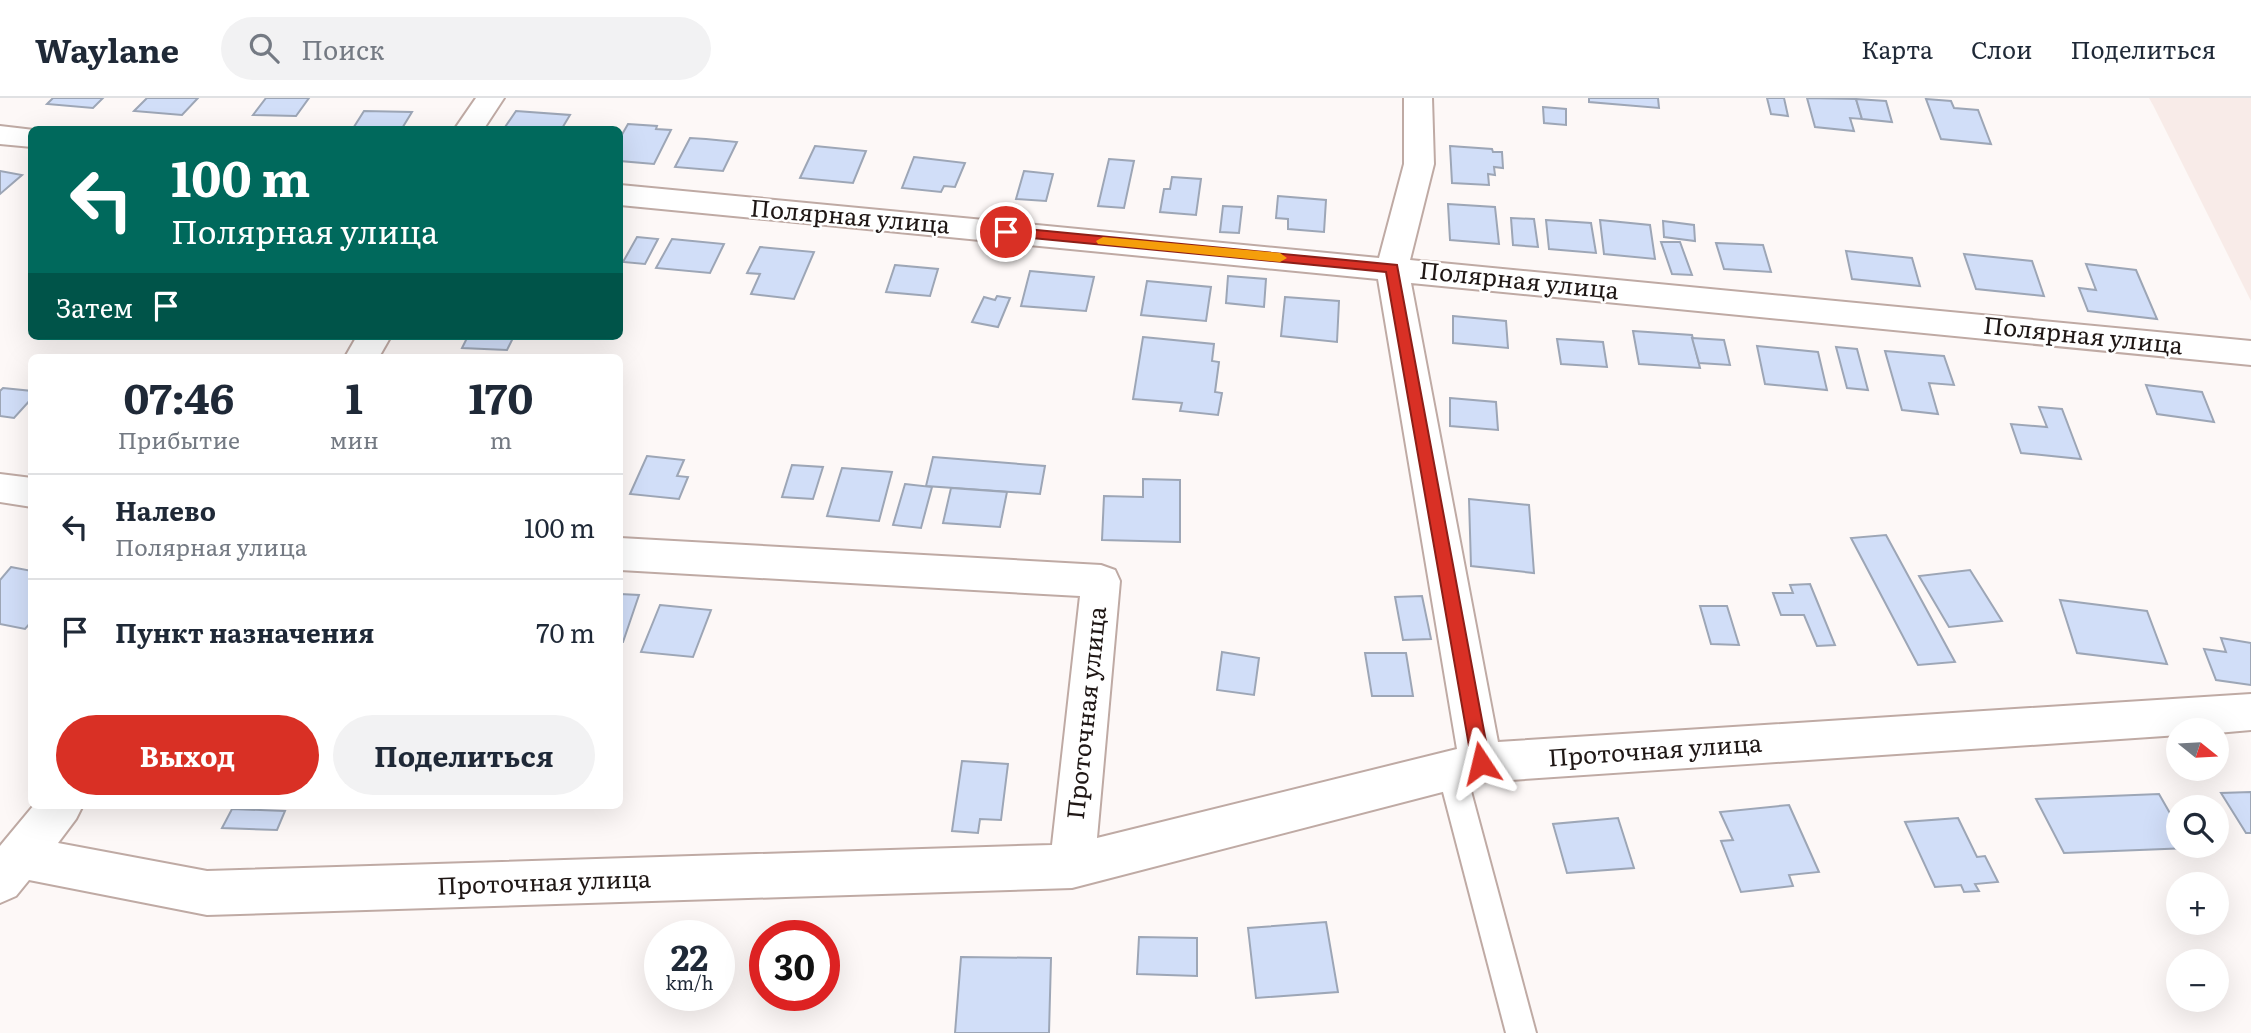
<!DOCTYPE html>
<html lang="ru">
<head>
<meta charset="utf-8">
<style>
	:root { --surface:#fff; --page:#f2f2f3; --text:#1f2937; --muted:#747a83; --line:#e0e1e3; --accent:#d93025 }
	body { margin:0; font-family:Literata,serif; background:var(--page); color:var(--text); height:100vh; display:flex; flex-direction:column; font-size:26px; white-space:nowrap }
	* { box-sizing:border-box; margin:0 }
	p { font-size:23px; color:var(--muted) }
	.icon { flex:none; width:38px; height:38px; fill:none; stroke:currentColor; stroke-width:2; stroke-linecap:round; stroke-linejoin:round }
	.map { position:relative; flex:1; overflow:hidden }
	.panel { position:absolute; left:28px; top:256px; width:595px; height:455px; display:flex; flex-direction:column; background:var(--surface); border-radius:10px; box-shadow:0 7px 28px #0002 }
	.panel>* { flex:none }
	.top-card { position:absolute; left:28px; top:28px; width:595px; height:214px; border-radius:10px; box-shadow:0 7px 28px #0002; background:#00695c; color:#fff; overflow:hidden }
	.needle { width:46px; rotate:108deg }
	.fabs { position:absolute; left:2166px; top:620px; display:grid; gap:14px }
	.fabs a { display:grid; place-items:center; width:63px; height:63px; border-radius:50%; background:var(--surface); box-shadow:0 7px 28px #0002; font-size:35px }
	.speed { position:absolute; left:644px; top:822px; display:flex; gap:14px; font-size:35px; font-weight:700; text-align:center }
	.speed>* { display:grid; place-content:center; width:91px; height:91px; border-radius:50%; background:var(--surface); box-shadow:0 7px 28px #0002; line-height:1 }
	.speed small { font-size:18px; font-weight:400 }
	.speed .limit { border:10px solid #d22; background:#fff; color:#111 }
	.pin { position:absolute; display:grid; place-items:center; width:60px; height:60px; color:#fff; margin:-30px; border:4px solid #fff; border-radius:50%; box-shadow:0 2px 7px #0007 }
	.me { position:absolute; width:77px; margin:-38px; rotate:350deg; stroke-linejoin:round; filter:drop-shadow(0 0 5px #0008) }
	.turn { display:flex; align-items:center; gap:24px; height:147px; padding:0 28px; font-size:32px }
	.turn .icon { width:91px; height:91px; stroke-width:2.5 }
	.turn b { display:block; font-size:49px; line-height:60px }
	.then { display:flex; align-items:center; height:66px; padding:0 28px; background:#0003; gap:14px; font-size:26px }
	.eta { display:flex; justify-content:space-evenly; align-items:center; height:119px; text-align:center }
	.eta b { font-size:42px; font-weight:700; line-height:49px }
	.primary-button { display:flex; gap:14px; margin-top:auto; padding:14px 28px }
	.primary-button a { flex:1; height:80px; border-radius:42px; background:var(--accent); color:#fff; font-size:28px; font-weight:700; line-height:80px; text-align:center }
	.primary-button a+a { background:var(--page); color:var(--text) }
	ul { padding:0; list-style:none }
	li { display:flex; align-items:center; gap:21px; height:105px; padding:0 28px; border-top:2px solid var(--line) }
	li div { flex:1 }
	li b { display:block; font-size:26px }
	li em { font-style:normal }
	header { display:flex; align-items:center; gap:42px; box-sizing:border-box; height:98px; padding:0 35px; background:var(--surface); border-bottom:2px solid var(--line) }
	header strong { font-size:33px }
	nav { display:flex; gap:38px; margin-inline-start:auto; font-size:24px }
	.search { width:490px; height:63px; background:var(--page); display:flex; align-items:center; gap:18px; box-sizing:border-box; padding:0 24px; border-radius:38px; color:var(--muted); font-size:26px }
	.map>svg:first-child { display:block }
	.built { fill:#f8ebe8 }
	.building { fill:#d1def8; stroke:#9da6b6; stroke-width:2 }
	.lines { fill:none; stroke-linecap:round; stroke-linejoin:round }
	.service-casing { stroke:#bfaaa4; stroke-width:4 }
	.minor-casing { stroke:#bfaaa4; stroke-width:4 }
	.service { fill:#fff; fill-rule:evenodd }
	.minor { fill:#fff; fill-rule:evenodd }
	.route { fill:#d93025; stroke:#8d1f18; stroke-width:2 }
	.slow { fill:#f59e0b }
	.labels { text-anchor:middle; stroke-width:5; stroke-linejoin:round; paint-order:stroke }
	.street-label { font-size:24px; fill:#1f1715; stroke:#fff }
</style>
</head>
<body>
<header>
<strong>Waylane</strong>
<div class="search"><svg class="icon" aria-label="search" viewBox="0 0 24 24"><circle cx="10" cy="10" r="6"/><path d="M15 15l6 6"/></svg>Поиск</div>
<nav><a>Карта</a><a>Слои</a><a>Поделиться</a></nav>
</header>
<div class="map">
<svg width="2251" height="935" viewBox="0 0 2251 935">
	<rect width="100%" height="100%" fill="#fdf8f7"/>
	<polygon class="built" points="2149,0 2251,0 2251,203 2153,7"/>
	<g class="building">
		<polygon points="53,0 103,0 93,10 47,6"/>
		<polygon points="147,0 198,0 182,17 134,13"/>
		<polygon points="266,0 309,0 296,18 253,17"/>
		<polygon points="1589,0 1658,0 1659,10 1589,4"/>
		<polygon points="1767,0 1784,0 1788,18 1771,16"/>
		<polygon points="1807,0 1856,1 1862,21 1850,20 1854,33 1815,29"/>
		<polygon points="1856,1 1886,3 1892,24 1862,21"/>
		<polygon points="1926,1 1951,3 1954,10 1978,12 1991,46 1941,41"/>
		<polygon points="1543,9 1566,11 1566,27 1544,25"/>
		<polygon points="364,13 412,14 401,32 352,32"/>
		<polygon points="516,13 570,17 561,32 503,32"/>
		<polygon points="628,26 657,28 656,31 671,32 654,66 620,63 620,40"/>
		<polygon points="690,40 706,41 737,44 723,73 675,69"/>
		<polygon points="815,48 866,53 853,85 800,80"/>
		<polygon points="1450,48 1492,51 1493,54 1502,54 1503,70 1494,69 1495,77 1488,76 1489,87 1452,85"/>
		<polygon points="914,59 965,65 955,89 944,88 941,94 902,90"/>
		<polygon points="1109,61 1134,63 1124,110 1098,108"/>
		<polygon points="0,73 22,77 0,96"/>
		<polygon points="1024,73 1053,76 1046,103 1016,101"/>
		<polygon points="1172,79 1201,81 1196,117 1160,114 1164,91 1170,91"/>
		<polygon points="1278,98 1326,102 1324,134 1288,131 1288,121 1276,120"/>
		<polygon points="1448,106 1495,109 1499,146 1450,142"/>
		<polygon points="1223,108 1242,109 1239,135 1220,134"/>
		<polygon points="1511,120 1534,121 1538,149 1513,147"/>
		<polygon points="1546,122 1591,125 1596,155 1549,151"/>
		<polygon points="1600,122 1650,127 1655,161 1604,156"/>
		<polygon points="1663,123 1694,127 1695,143 1664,139"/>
		<polygon points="637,139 658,141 645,166 623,164"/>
		<polygon points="672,141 724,146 710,175 656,170"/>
		<polygon points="1661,144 1680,144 1692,177 1672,176"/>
		<polygon points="1716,145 1763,147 1771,174 1724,171"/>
		<polygon points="760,149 814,154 794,201 751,196 760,176 747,175"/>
		<polygon points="1846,153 1912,160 1920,188 1852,181"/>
		<polygon points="1964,156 2032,163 2044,198 1976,191"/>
		<polygon points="2086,166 2136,172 2157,221 2088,213 2079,190 2096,192"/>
		<polygon points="895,167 938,171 930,198 886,194"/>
		<polygon points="1030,173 1094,179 1086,213 1021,208"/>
		<polygon points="1228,178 1266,181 1264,209 1226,205"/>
		<polygon points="1147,183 1211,189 1206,223 1141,217"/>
		<polygon points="997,198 1010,200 998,229 972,224 984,199 995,202"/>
		<polygon points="1285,199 1339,203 1337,244 1281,238"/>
		<polygon points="1453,218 1506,223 1508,250 1453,245"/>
		<polygon points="1633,233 1692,237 1700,270 1639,266"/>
		<polygon points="468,238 514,238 507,252 462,250"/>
		<polygon points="1143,239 1214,246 1212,263 1219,264 1215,294 1222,295 1218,317 1180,313 1182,305 1133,301"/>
		<polygon points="1692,240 1724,242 1730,267 1699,265"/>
		<polygon points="1557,241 1603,244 1607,269 1561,266"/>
		<polygon points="1757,248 1818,254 1827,292 1765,286"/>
		<polygon points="1836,249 1857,251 1868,292 1847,290"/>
		<polygon points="1885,253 1944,258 1954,287 1929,285 1938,316 1902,312"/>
		<polygon points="2146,287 2202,294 2214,324 2157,316"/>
		<polygon points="3,290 32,293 32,300 14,320 0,318 0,293"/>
		<polygon points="1450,300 1496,304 1498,332 1450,328"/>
		<polygon points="2039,309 2062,311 2081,361 2021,355 2011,326 2047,329"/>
		<polygon points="647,358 684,362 677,378 688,379 679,401 630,396"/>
		<polygon points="933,359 1045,368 1040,396 926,388"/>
		<polygon points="792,367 823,369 813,401 782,399"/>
		<polygon points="842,370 892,374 879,423 827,418"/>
		<polygon points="1143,381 1180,382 1180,444 1102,442 1104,398 1143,399"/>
		<polygon points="905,386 932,389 921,430 893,427"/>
		<polygon points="951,390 1007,394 1000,429 943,425"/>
		<polygon points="1469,401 1529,407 1534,475 1471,468"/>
		<polygon points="1886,437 1955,564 1918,567 1851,440"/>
		<polygon points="11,469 32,473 32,523 25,531 0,526 0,482"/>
		<polygon points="1970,472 2002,523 1949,529 1919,478"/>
		<polygon points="1810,486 1835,547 1817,548 1804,517 1781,517 1773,495 1793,495 1790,487"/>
		<polygon points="620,496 639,497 623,544 620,544"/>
		<polygon points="1422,498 1431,541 1403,542 1395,499"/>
		<polygon points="2060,502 2147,513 2167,566 2077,555"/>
		<polygon points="660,507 711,512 693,559 641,554"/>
		<polygon points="1700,508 1727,508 1739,547 1711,546"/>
		<polygon points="2221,540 2251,545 2251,587 2216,582 2204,551 2226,554"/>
		<polygon points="1222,554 1259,560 1254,597 1217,592"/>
		<polygon points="1365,555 1406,555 1413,598 1372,598"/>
		<polygon points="962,663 1008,666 1001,722 980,721 978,735 952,733"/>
		<polygon points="2251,694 2251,735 2246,735 2221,695"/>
		<polygon points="2159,696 2179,731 2179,747 2188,747 2189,750 2064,755 2036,701"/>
		<polygon points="1789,707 1819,774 1789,777 1793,788 1741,794 1721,743 1733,742 1720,714"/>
		<polygon points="232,711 285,713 277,732 222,730"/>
		<polygon points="1618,720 1634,770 1567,775 1553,726"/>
		<polygon points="1958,720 1977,759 1985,758 1998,784 1975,786 1979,793 1964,794 1961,787 1935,789 1905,724"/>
		<polygon points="1326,824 1338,894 1256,900 1248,830"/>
		<polygon points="1139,839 1197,840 1197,878 1137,876"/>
		<polygon points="961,859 1051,860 1049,935 955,935"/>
	</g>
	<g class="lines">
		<defs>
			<polygon id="service" points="1451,659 1461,662 1465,671 1536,935 1506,935 1437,671 1441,662"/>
			<g id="minor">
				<polygon points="476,0 504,0 483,32 454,32"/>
				<polygon points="1404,0 1432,0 1434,66 1410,162 2251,243 2251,267 1411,185 1498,644 2251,596 2251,632 2217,635 2217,632 2179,632 2179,637 1481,684 1072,790 207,817 29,782 16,798 0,805 0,748 34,707 83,707 76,721 58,745 207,773 1052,747 1080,498 620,472 620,440 1101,467 1115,472 1120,483 1097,740 1457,651 1378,181 620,107 620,87 1379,160 1404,66"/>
				<polygon points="0,28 34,32 32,32 32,49 0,46"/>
				<polygon points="357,238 391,238 379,259 345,259"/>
				<polygon points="0,376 32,380 32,409 0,404"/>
			</g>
		</defs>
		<use href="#service" class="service-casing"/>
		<use href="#minor" class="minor-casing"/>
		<use href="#service" class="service"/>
		<use href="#minor" class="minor"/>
	</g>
	<polygon class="route" points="1006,129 1397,167 1490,665 1487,670 1481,673 1475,670 1472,665 1386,174 1001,137 1001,131"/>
	<polygon class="slow" points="1103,139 1280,155 1287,160 1280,164 1098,146 1096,143"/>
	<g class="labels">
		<g class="street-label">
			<text transform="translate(850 119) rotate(5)" y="8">Полярная улица</text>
			<text transform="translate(1519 183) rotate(6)" y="8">Полярная улица</text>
			<text transform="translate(2083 238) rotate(6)" y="8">Полярная улица</text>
			<text transform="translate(1087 615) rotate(-84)" y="8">Проточная улица</text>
			<text transform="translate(1655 653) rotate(-4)" y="8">Проточная улица</text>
			<text transform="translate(544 785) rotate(-2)" y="8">Проточная улица</text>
		</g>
	</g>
</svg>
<div class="fabs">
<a><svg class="needle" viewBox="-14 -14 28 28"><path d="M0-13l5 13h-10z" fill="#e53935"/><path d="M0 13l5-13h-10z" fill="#747a83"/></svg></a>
<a><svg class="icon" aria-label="search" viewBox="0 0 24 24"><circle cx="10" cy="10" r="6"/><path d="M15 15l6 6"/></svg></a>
<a>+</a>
<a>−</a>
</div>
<div class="speed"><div>22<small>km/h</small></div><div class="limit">30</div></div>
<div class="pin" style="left:1006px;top:134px;background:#d93025"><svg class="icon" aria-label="arrive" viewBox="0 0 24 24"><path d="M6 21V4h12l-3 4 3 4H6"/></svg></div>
<svg class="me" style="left:1481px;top:665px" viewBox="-20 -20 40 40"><path d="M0-17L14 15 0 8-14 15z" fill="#d93025" stroke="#fff" stroke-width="4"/></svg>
<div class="top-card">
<div class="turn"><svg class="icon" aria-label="left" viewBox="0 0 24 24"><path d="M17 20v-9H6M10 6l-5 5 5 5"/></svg><div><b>100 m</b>Полярная улица</div></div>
<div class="then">Затем<svg class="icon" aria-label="arrive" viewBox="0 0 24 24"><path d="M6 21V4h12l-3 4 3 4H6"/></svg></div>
</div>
<section class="panel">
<div class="eta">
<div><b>07:46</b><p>Прибытие</p></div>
<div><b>1</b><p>мин</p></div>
<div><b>170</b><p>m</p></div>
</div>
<ul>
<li><svg class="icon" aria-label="left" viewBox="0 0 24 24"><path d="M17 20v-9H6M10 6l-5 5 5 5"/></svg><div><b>Налево</b><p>Полярная улица</p></div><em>100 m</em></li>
<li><svg class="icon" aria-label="arrive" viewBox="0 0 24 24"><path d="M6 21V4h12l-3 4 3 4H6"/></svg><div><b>Пункт назначения</b></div><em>70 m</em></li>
</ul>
<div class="primary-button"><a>Выход</a><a>Поделиться</a></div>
</section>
</div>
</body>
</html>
